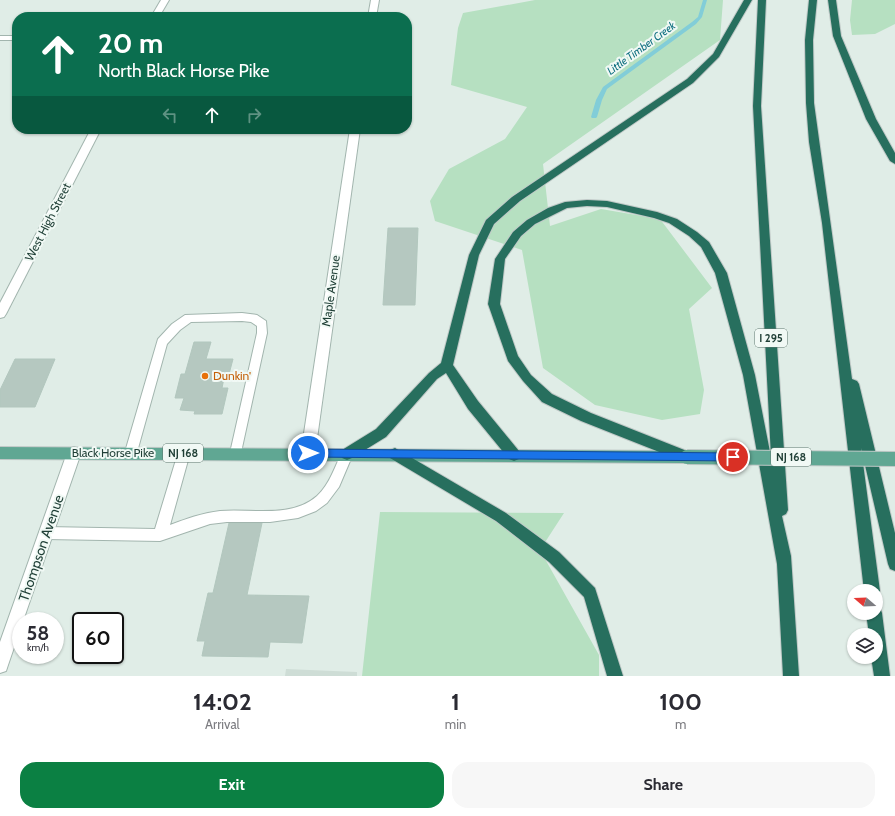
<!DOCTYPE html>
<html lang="en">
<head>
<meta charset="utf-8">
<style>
	:root { --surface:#fff; --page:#f7f7f7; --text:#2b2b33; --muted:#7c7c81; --accent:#0b8043 }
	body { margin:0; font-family:Cabin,sans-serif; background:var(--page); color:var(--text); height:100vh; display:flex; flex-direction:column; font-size:15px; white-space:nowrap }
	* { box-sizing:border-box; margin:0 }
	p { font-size:13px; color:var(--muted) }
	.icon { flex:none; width:22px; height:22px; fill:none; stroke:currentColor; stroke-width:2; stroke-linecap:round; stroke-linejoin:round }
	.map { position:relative; height:676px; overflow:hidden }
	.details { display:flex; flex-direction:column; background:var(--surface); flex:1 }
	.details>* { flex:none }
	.top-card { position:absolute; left:12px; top:12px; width:400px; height:122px; border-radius:16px; box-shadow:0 1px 3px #0004; background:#0b6e4f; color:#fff; overflow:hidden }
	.needle { width:26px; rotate:289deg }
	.controls { position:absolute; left:847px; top:584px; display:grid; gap:8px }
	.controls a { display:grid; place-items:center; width:36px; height:36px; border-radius:50%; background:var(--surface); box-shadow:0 1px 3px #0004; font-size:20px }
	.speed { position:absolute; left:12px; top:612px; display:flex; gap:8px; font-size:20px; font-weight:700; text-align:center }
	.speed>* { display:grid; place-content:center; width:52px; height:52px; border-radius:50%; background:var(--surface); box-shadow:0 1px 3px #0004; line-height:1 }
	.speed small { font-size:10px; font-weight:400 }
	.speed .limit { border:2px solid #111; border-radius:6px; background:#fff; color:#111 }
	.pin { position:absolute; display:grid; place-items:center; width:34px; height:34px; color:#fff; margin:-17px; border:2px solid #fff; border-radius:50%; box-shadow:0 1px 4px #0007 }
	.me { position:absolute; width:44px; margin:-22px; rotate:90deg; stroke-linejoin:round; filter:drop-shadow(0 0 3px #0008) }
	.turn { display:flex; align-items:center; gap:14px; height:84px; padding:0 20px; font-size:18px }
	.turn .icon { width:52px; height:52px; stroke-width:2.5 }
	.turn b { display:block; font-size:28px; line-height:34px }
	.lanes { display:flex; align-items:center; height:38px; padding:0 20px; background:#0003; justify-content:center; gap:20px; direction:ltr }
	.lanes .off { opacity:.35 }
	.eta { display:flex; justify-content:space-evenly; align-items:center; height:68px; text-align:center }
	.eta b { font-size:24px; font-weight:700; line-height:28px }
	.primary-button { display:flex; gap:8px; margin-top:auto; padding:8px 20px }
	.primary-button a { flex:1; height:46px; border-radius:16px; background:var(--accent); color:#fff; font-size:16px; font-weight:700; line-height:46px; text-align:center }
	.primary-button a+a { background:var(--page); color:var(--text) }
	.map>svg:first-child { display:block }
	.built { fill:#ceddd6 }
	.green { fill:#b6e0c1 }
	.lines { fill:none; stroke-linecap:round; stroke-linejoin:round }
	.stream { fill:#82cdd8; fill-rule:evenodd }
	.building { fill:#b5c8c0; stroke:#b2c7be }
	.lane-casing { stroke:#a2b5ae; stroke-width:2 }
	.street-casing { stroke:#a2b5ae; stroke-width:2 }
	.primary-casing { stroke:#c0c9c7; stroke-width:2 }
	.highway-casing { stroke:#c0c9c7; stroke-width:2 }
	.lane { fill:#fff; fill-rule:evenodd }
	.street { fill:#fff; fill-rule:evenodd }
	.primary { fill:#60a793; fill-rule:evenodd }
	.highway { fill:#276f5e; fill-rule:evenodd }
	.primary-bridge-casing { stroke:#c0c9c7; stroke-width:16; stroke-linecap:butt }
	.primary-bridge { stroke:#60a793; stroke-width:14 }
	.route { fill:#1a73e8; stroke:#114b97 }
	.food-dot { fill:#e8710a; stroke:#f1f9f5; stroke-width:1.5 }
	.labels { text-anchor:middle; stroke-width:4; stroke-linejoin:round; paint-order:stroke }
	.far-water-label { font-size:11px; font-style:italic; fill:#127182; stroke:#f1f9f5 }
	.shield { fill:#f1f9f5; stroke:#5e776f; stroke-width:1 }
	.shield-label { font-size:11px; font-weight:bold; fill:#1f3f36 }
	.street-label { font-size:12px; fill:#1f3f36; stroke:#f1f9f5 }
	.food-label { font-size:12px; fill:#c56008; stroke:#f1f9f5; text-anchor:start }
	.near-street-label { font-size:14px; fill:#1f3f36; stroke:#f1f9f5 }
</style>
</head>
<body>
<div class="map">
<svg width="895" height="676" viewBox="0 0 895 676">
	<rect width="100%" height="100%" fill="#e0ede7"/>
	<polygon class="built" points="286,669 357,672 357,676 285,676"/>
	<g class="green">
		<polygon points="535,0 723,0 720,40 543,164 550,226 601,209 660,219 712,288 689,309 704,390 700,414 662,420 595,405 543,368 522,250 435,221 430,201 449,169 505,139 527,107 451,85 458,28 463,13"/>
		<polygon points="852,0 895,0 895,24 875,34 852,35 850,20"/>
		<polygon points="380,512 564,513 540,550 599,655 599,676 362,676"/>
	</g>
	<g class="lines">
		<polygon class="stream" points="703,0 707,0 702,17 696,24 607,89 602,100 597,117 596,118 592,118 591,117 596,100 603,87 692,22 698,17"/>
	</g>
	<g class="building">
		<polygon points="388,228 418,228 415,305 383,305"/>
		<polygon points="194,342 211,342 206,359 233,359 228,378 224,378 222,388 228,388 222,414 194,414 195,411 180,410 184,398 175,398 181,374 185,374"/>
		<polygon points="15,359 55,359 35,407 0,407 0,390"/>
		<polygon points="229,523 262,523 247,595 309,596 302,643 270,642 268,657 202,656 205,641 197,641 208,593 213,593"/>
	</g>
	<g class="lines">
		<defs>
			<g id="lane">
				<polygon points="242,313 257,315 266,321 267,333 240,457 236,458 232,457 230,453 257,333 257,326 251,322 242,321 191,322 180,330 167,344 137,452 135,456 131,457 127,456 125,452 158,339 172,324 185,315"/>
				<path d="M184,448L188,449L190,453L170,525C186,519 202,513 220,511C251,508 291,519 317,496C330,484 335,466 343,450L347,449L351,450L353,454L339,487L327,503L316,511L298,518L270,522H227L210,524L160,541L46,539L41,537L39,533L41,529L46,527L155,529L178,453L180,449Z"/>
			</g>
			<g id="street">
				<polygon points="161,0 169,0 159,17 151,17"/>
				<polygon points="371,0 379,0 376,17 368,17"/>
				<rect x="0" y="36" width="17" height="4"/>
				<polygon points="91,129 101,129 6,314 4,317 0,318 0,303"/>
				<polygon points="350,129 360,129 315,453 313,457 308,459 303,457 301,453"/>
				<polygon points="74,447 79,449 81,453 23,621 21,621 21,627 8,665 6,671 0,673 0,642 67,453 69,449"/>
			</g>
			<polygon id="primary" points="0,447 685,451 690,453 692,457 690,461 685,463 0,459"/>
			<g id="highway">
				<polygon points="744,0 752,0 719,57 693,83 520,201 494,224 479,255 453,365 478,401 519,451 521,455 519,459 514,461 509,459 468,409 446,373 437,379 386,437 352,458 347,460 342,458 340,454 342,450 376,429 429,373 441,363 469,255 486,220 512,197 687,79 713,54"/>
				<polygon points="758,0 766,0 761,106 788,510 786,514 782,516 791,556 799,676 783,676 777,564 743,375 715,273 701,247 689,236 669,223 654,218 607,207 587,206 567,208 535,224 521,236 505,259 500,304 518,356 531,375 552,394 591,413 692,453 694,457 692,461 687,463 581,421 542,402 523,381 508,361 488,304 495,259 513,232 527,220 548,208 565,202 587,200 607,201 657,212 677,219 697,232 709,242 727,273 755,375 771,457 753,106"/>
				<polygon points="809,0 817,0 813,40 814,103 852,379 857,381 859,384 895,533 895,571 890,569 888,564 861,448 880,591 876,597 876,591 864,591 822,223 809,142 806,103 805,40"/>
				<polygon points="828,0 836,0 841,36 876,119 895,153 895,164 890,161 866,119 833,36"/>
				<polygon points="395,448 506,513 559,552 595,588 623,676 607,676 584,597 549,562 496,521 390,458 388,454 390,450"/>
				<polygon points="876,606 880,608 882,613 890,676 874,676 871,657 876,657 876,635 869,635 866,613 876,613"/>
			</g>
		</defs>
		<use href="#lane" class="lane-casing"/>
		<use href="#street" class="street-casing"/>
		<use href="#primary" class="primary-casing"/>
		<use href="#highway" class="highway-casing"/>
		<use href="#lane" class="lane"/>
		<use href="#street" class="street"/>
		<use href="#primary" class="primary"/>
		<use href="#highway" class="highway"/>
		<defs>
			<polyline id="primary-bridge" points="687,457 895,459"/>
		</defs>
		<use href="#primary-bridge" class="primary-bridge-casing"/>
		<use href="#primary-bridge" class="primary-bridge"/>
	</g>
	<polygon class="route" points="308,449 733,453 739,457 733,461 308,457 302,453"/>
	<circle class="food-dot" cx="205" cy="376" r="4"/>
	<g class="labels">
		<g class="far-water-label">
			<text transform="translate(641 48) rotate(-36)" y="4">Little Timber Creek</text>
		</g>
		<g class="shield">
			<rect x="755" y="329" width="32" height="18" rx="3"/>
			<rect x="163" y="444" width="40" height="18" rx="3"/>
			<rect x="771" y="448" width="40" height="18" rx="3"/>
		</g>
		<g class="shield-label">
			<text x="771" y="342">I 295</text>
			<text x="183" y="457">NJ 168</text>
			<text x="791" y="461">NJ 168</text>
		</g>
		<g class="street-label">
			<text transform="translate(48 222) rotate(-63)" y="4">West High Street</text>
			<text transform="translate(331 291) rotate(-82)" y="4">Maple Avenue</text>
			<text x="113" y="457">Black Horse Pike</text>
		</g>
		<g class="food-label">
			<text x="213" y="380">Dunkin'</text>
		</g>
		<g class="near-street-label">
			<text transform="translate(41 548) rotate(-71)" y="5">Thompson Avenue</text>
		</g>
	</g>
</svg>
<div class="controls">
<a><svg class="needle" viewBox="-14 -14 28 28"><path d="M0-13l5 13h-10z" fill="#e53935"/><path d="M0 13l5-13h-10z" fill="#7c7c81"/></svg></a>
<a><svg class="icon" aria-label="layers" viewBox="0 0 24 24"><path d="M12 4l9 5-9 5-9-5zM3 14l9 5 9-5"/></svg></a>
</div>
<div class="speed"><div>58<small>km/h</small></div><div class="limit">60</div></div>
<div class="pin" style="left:733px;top:457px;background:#d93025"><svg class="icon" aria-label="arrive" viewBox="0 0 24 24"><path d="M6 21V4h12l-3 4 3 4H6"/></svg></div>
<svg class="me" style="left:308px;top:453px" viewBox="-20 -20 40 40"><circle r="17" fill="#1a73e8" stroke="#fff" stroke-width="3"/><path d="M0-11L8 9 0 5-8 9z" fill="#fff"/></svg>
<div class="top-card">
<div class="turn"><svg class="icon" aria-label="ahead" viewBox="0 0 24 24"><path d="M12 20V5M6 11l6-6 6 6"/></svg><div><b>20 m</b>North Black Horse Pike</div></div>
<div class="lanes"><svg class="icon off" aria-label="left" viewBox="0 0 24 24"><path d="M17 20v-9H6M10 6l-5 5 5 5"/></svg><svg class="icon" aria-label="ahead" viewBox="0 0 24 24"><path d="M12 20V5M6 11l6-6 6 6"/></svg><svg class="icon off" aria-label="right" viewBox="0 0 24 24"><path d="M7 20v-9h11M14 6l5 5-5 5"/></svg></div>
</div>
</div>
<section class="details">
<div class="eta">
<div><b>14:02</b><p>Arrival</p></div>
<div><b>1</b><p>min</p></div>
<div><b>100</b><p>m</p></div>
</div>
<div class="primary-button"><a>Exit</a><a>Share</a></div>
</section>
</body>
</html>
